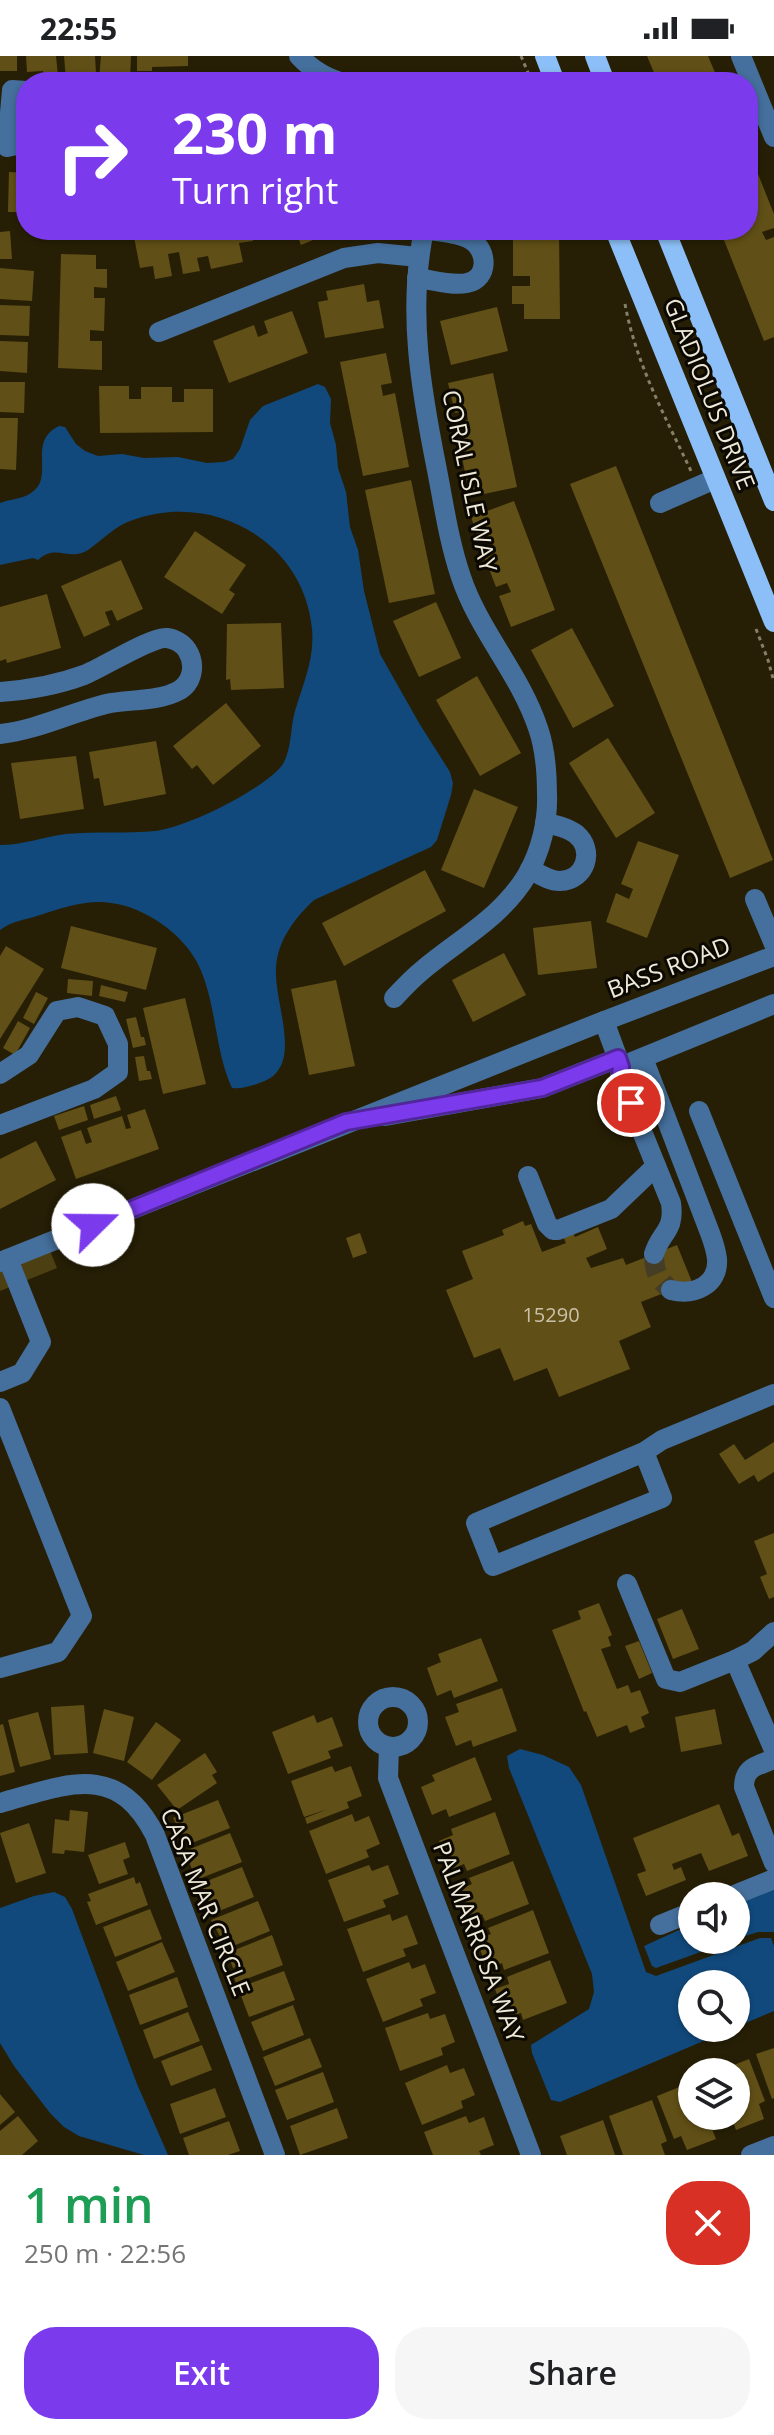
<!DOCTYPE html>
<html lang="en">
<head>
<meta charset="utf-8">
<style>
	:root { --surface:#fff; --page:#f6f6f6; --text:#202124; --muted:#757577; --accent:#7c3aed }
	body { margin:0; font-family:"Open Sans",sans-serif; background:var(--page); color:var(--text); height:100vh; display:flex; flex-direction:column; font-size:30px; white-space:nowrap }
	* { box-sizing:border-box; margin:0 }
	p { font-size:26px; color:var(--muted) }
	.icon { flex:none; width:44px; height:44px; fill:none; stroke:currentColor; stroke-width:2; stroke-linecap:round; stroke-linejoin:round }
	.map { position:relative; height:2099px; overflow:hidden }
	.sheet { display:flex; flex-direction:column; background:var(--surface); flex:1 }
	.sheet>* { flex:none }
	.banner { position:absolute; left:16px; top:16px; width:742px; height:168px; border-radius:32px; box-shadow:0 2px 6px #0004; background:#7c3aed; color:#fff; overflow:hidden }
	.tools { position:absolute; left:678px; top:1826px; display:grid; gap:16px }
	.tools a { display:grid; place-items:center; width:72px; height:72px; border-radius:50%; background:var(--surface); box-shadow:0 2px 6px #0004; font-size:40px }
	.pin { position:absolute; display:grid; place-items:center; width:68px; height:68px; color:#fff; margin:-34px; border:4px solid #fff; border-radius:50%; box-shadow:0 2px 8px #0007 }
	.me { position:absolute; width:88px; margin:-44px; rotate:68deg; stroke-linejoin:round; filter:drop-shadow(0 0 6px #0008) }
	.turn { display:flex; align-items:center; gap:28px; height:168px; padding:0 24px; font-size:36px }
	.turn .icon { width:104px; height:104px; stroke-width:2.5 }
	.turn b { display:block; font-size:56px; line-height:68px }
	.round { display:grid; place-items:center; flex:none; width:84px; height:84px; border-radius:32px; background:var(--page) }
	.summary { display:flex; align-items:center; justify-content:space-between; height:136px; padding:0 24px }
	h1 { font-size:48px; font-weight:600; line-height:60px; color:#1e9e55 }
	.cta { display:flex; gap:16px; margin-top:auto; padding:16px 24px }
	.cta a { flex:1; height:92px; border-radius:32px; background:var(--accent); color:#fff; font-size:32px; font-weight:600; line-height:92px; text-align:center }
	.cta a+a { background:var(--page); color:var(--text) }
	.status { display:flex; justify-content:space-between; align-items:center; height:56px; padding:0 40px; background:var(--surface); direction:ltr }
	.status svg { height:22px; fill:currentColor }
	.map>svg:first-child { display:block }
	.green { fill:#4c3f11 }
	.water { fill:#11497c }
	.building { fill:#604f16 }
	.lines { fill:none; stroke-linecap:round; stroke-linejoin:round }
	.minor-tunnel { stroke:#453d25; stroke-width:20; stroke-dasharray:20 10; stroke-linecap:butt }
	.path { stroke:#867f6a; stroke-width:3; stroke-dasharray:4 4; stroke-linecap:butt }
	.minor { stroke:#456f9c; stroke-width:20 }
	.major { stroke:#8cbff7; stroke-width:20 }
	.route-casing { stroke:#51269a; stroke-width:20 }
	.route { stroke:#7c3aed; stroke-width:14 }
	.labels { text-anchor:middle; stroke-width:6; stroke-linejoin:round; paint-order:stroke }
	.number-label { font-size:20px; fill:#cac2a8 }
	.street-label { font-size:24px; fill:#eee9d9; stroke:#0c0902 }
</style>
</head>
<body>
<div class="status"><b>22:55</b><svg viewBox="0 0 49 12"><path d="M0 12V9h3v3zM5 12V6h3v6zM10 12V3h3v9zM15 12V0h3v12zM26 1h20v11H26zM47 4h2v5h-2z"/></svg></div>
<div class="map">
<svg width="774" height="2099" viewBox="0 0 774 2099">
	<rect width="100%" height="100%" fill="#271f05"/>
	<polygon class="green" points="44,1180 57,1212 0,1235 0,1198"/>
	<g class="water">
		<path d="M318,328L325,331L331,343L330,367L336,389L338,412L346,436L350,471L358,494L364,535L380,598L419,667L450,716L453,727L451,739L437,784L431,791L314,844C294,863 277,885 276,913C274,949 305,1011 262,1026C252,1030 242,1033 232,1032C214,993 217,947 198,908C183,878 145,851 111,847C88,843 62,852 40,859C25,864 12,865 0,874V789C23,789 43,781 66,778C96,775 126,778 156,775C190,770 255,737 279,713C292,700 290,672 295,655C303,628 315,602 312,573C304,485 213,435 133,464C114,470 104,483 88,494C70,506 56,487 38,504L33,502L0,509V447C10,443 23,443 31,437C56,421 26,386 59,370L65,371L76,388L85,395L98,400L122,398L144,402L178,401L207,407L224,406L233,403L240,393L250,364L263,350Z"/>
		<polygon points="520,1693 543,1699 569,1711 581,1729 646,1916 656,1920 760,1882 771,1882 774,1890 774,1955 736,1971 736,1928 692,1928 692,1972 734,1972 560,2046 551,2044 532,1997 531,1989 589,1953 594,1936 592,1918 509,1712 507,1700"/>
		<polygon points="774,1830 774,1876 758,1876 736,1883 736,1848"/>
		<polygon points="54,1836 65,1841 72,1853 137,2028 168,2099 144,2099 79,2080 64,2071 50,2057 14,2010 0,1987 0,1852 34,1840"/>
		<polygon points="692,1868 692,1884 734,1884 656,1912 652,1910 644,1890"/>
	</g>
	<g class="building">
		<rect x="0" y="0" width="17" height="15"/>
		<polygon points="26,0 56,0 58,20 44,21 43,15 27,16"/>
		<polygon points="64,0 95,0 96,17 74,19 74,23 66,24"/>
		<polygon points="101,0 131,0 130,24 99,23"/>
		<polygon points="137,0 188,0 188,10 152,11 152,15 137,15"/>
		<polygon points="647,0 708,0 719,26 658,26"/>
		<polygon points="159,20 208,23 208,26 159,26"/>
		<polygon points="748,93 774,158 774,172 762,176 766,184 774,181 774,281 764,285 720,174 748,174"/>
		<polygon points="9,116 26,117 26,156 8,156"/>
		<polygon points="170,174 251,174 253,185 239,187 243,206 211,213 208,200 197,202 200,215 183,218 179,196 168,198 172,220 155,223 153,210 140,212 134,181"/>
		<polygon points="280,174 315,174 318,182 301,189 296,176 283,181"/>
		<polygon points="10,175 12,203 0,203 0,176"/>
		<polygon points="513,175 559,175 560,263 524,263 524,248 512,248 512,230 530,230 530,220 513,220"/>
		<polygon points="61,198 96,199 96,213 107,213 107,232 94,231 94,242 105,242 104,275 90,274 90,285 102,285 102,314 58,312"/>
		<polygon points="0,212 34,215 32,245 0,243"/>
		<polygon points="364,228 367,246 379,244 384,272 325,282 318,246 328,244 326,235"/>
		<polygon points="0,249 30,250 29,280 0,279"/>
		<polygon points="497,251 508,295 451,309 440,265"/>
		<polygon points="292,255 308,297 229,327 213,285 254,269 258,281 268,277 264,265"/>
		<polygon points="0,285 28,286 27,317 0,315"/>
		<polygon points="386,297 392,327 381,329 383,340 395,337 409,411 363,420 340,306"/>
		<polygon points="493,317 517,431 470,441 455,367 468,364 466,355 455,357 448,327"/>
		<polygon points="0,326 25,326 24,357 0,356"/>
		<polygon points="99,330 129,330 129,343 141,343 141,331 172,331 172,346 184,346 184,333 213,333 213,376 100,377"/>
		<polygon points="0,362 18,362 16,414 0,413"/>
		<polygon points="616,410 773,804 730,822 570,428"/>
		<polygon points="411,424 435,538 389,547 365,434"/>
		<polygon points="514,445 555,554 511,571 499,540 511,536 507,527 496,531 484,500 496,496 492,486 481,490 471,461"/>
		<polygon points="195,475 246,509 229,534 235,538 222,558 164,521"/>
		<polygon points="121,504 143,553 117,565 112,554 105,556 110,569 84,581 61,530"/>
		<polygon points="47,538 61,592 7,607 6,603 0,605 0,551"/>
		<polygon points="436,546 461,602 419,621 393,565"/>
		<polygon points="281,567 284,632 231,634 230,623 226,624 227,568"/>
		<polygon points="572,572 614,650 573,672 531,594"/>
		<polygon points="477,620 521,697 480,720 436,644"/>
		<polygon points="226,647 261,690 213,729 197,709 192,713 173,690"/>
		<polygon points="608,682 655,757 616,782 569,707"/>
		<polygon points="156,685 166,738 104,750 99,722 94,723 89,696"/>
		<polygon points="76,700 84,753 20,763 11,707"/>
		<polygon points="474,733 518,751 484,832 441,814"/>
		<polygon points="638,785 679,799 647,882 606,866 616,837 629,843 633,833 621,828"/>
		<polygon points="425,814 446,855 344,910 322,867"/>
		<polygon points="591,865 597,912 538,919 533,872"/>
		<polygon points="71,870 157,892 146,934 61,912"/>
		<polygon points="6,890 44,913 0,983 0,900"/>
		<polygon points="504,897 526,939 473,966 452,924"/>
		<polygon points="68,923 93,925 92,940 67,937"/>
		<polygon points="336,924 355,1010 309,1019 291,933"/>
		<polygon points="101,929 128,936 125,946 99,940"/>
		<polygon points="36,936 48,942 34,968 23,962"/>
		<polygon points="185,942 206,1028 163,1038 143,952"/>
		<polygon points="136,961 141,981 144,981 146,989 133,992 126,963"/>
		<polygon points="18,965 30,972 15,999 3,992"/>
		<polygon points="144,1000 147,1015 150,1015 152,1023 139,1025 135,1001"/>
		<polygon points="116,1040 121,1054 94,1063 90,1049"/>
		<polygon points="84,1050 88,1064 59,1074 54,1060"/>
		<polygon points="145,1053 159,1093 76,1123 61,1081 81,1074 86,1088 92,1086 87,1072 122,1060 126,1073 131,1072 127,1059"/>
		<polygon points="36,1085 56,1124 0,1153 0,1103"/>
		<polygon points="523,1165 525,1170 531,1168 542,1196 566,1187 561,1176 571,1172 575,1181 598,1171 607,1193 586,1202 591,1212 623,1202 626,1209 677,1189 692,1226 641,1246 651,1271 619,1285 630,1313 559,1341 547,1312 514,1325 500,1292 474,1302 446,1234 473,1223 462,1195 504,1179 502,1174"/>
		<polygon points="360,1177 367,1197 353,1202 346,1182"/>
		<polygon points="774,1386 774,1416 758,1426 754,1419 739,1428 719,1398 734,1388 745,1404"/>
		<polygon points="774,1477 774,1541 769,1543 760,1521 767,1518 754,1485"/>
		<polygon points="599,1547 612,1579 608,1581 611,1590 601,1593 617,1633 628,1629 631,1637 640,1634 649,1657 641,1661 645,1671 630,1677 627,1669 597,1681 586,1655 584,1656 552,1574 581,1563 578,1555"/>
		<polygon points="682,1553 699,1593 673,1603 657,1563"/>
		<polygon points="481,1582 498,1625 454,1642 451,1634 437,1640 427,1612 441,1606 438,1598"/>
		<polygon points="639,1585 652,1617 639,1623 625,1590"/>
		<polygon points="502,1632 517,1675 473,1691 471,1684 456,1690 445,1661 459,1656 456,1648"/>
		<polygon points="84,1649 88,1697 54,1699 51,1651"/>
		<polygon points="104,1653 134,1661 124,1705 93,1697"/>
		<polygon points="715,1653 722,1688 681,1696 675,1661"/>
		<polygon points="38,1656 51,1703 20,1711 8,1664"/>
		<polygon points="314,1659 317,1667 332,1661 343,1690 328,1695 331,1702 288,1718 272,1676"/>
		<polygon points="156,1666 181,1684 152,1724 127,1706"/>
		<polygon points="3,1668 15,1716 0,1720 0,1669"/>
		<polygon points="205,1697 217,1716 212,1719 217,1727 177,1754 157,1729"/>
		<polygon points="475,1701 492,1744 449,1761 446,1753 432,1759 421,1731 435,1725 432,1719"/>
		<polygon points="332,1710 335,1716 351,1710 362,1740 347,1746 349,1752 307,1768 305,1762 328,1753 304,1761 291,1725"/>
		<polygon points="218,1744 230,1772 182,1791 179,1783 183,1782 173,1762"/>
		<polygon points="719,1748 732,1780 739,1777 748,1800 709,1815 701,1797 672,1808 674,1814 681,1811 686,1824 646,1840 637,1818 646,1815 633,1782"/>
		<polygon points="70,1754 88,1756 84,1796 65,1794 64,1798 52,1797 55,1763 69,1765"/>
		<polygon points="495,1756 510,1798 467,1815 464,1808 450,1814 439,1785 453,1779 451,1773"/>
		<polygon points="352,1758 355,1766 369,1760 380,1788 366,1794 369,1801 326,1818 309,1775"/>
		<polygon points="29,1767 46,1817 16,1827 0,1777"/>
		<polygon points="230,1777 242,1806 196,1824 185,1795"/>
		<polygon points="125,1786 130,1801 123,1804 128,1818 99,1828 88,1799"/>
		<polygon points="513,1805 529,1848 485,1865 482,1858 469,1863 458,1834 472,1828 469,1822"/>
		<polygon points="369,1809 372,1815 388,1809 399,1838 383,1844 386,1851 344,1866 328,1824"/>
		<polygon points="242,1811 254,1841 214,1857 210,1845 207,1845 205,1838 201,1840 197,1829"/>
		<polygon points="134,1821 136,1828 140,1826 148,1849 96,1869 87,1846 91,1845 88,1838"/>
		<polygon points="258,1845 270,1875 223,1894 219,1883 221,1882 211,1864"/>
		<polygon points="150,1853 162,1883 115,1901 103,1871"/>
		<polygon points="533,1854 549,1897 504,1914 502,1907 488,1913 476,1884 491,1878 488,1872"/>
		<polygon points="390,1858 392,1865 407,1859 418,1888 403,1893 406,1900 363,1916 347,1873"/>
		<polygon points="272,1879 283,1909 236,1927 232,1916 240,1913 239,1910 233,1912 227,1897"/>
		<polygon points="162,1886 175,1916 128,1935 116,1906"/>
		<polygon points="550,1904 567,1947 523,1964 521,1957 506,1962 495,1933 509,1928 507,1921"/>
		<polygon points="409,1906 412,1913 425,1908 436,1937 420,1943 423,1950 383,1966 366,1923"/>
		<polygon points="284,1915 295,1944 249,1961 238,1932"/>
		<polygon points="177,1921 188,1951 140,1969 129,1939"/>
		<polygon points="293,1949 304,1979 263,1995 251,1966"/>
		<polygon points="188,1956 200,1985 154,2003 143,1974"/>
		<polygon points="428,1957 430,1963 445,1958 455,1986 441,1992 443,1999 400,2015 385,1972"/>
		<polygon points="310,1982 322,2011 275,2030 263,2001"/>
		<polygon points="202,1989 212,2014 171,2030 161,2005"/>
		<polygon points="774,1992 774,2042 772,2043 756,1998"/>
		<polygon points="749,2003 765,2045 759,2048 764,2063 736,2074 731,2060 736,2060 736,2016 716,2016"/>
		<polygon points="447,2009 450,2017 464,2012 475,2039 461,2045 463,2052 422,2069 405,2027"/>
		<polygon points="323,2016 334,2046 287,2064 275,2034"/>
		<polygon points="692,2026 692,2060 714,2060 716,2066 710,2068 716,2083 687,2094 681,2080 674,2083 657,2040"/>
		<polygon points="215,2032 226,2061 180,2078 170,2048"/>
		<polygon points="0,2038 15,2056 0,2069"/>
		<polygon points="652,2044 667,2085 661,2088 665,2099 623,2099 609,2060"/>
		<polygon points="337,2052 348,2082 300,2099 290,2070"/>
		<polygon points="18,2060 38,2085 22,2099 0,2099 0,2075"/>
		<polygon points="466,2060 469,2067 484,2061 494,2089 479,2095 481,2099 433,2099 424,2076"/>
		<polygon points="603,2064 615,2099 567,2099 560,2080"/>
		<polygon points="229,2065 240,2095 228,2099 189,2099 183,2082"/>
	</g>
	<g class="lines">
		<path class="minor-tunnel" d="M654,1198C654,1215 658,1224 671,1234"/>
		<g class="path">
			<polyline points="521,0 532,26"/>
			<path d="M625,248C636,308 665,360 691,415"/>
			<polyline points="756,573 768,604 774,626"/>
		</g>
		<g class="minor">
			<path d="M299,0C311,13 324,21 340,26"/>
			<polyline points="741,0 774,81"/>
			<polyline points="26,35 12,34 7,91 26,87"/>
			<path d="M417,222C432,224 452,230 467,227C489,223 488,194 471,184C460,177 442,176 429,174"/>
			<polyline points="159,276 344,202 378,197 418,201"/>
			<polyline points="660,447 715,423"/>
			<path d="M0,636C28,634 57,629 84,619C102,612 152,580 167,582C175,583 183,588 187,594C196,608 193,627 178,635C157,646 128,643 106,648C70,657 37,674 0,678"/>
			<path d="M530,813C539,818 549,825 560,825C586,824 595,794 576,778C567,771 555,769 545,767"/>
			<polyline points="755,843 774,888"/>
			<path d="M394,942C404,931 414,921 425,912C461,882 502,861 527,819C541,795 548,765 547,738C547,716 545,692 538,672C520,618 479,575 461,521C449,486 444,450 437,414C421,334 407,255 424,174"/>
			<path d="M643,1002L710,1177C713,1185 716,1194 717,1203C719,1229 694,1240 671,1234"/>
			<polyline points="632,1006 774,948"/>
			<polyline points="0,1018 29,999 57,955 78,951 105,960 118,988 118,1016 94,1033 0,1069"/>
			<polyline points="699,1055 774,1242"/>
			<polyline points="385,1060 542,1032 618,1002"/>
			<polyline points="528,1120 547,1168 553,1174 558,1174 611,1153 656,1110"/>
			<path d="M654,1198C661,1175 675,1176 671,1147L620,1021L621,1011L604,965L774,900"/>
			<polyline points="0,1206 604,965"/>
			<polyline points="0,1326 22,1317 41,1286 8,1203"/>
			<polyline points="0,1352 82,1560 58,1596 0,1612"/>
			<polyline points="644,1396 662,1442 493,1510 476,1467 644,1396 662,1384 774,1338"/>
			<polyline points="627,1528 666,1623 680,1626 735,1604 753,1595 774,1576"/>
			<polyline points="735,1604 774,1694"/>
			<circle cx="393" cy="1666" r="25"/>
			<polyline points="389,1691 388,1722 531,2099"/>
			<path d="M774,1703C757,1710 744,1711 744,1731L774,1807"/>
			<path d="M0,1747C66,1729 117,1704 155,1779L275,2099"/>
			<polyline points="732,1840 774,1823"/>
			<polyline points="660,1869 692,1856"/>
			<polyline points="751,2099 774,2090"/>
		</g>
		<g class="major">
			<polyline points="545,0 555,26"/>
			<polyline points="595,0 605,26"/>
			<polyline points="615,174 774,566"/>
			<polyline points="665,174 774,445"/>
		</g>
	</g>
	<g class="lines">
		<defs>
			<polyline id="route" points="93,1169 346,1066 542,1032 618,1002 621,1011 620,1021 631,1047"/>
		</defs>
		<use href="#route" class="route-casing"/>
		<use href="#route" class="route"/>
	</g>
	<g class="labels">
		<g class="number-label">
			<text x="551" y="1266">15290</text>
		</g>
		<g class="street-label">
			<text transform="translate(709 338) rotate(68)" y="8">GLADIOLUS DRIVE</text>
			<text transform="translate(469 425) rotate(78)" y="8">CORAL ISLE WAY</text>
			<text transform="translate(669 912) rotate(-21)" y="8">BASS ROAD</text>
			<text transform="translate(205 1846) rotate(68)" y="8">CASA MAR CIRCLE</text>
			<text transform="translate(478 1886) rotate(69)" y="8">PALMARROSA WAY</text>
		</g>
	</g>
</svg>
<div class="tools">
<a><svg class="icon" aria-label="sound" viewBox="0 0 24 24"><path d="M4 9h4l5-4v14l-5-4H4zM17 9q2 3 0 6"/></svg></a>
<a><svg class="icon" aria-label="search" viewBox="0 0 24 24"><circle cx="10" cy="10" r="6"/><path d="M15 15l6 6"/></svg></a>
<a><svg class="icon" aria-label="layers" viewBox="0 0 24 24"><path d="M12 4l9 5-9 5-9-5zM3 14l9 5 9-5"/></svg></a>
</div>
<div class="pin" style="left:631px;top:1047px;background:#d93025"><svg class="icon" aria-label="arrive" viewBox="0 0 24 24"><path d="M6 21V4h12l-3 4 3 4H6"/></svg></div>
<svg class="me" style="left:93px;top:1169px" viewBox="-20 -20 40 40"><circle r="19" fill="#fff"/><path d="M0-13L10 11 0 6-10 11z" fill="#7c3aed"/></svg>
<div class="banner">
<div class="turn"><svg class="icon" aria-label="right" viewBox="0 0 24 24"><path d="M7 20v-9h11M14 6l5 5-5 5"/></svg><div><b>230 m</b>Turn right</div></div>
</div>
</div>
<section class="sheet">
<div class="summary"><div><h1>1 min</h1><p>250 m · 22:56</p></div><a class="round" style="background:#d93025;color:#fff"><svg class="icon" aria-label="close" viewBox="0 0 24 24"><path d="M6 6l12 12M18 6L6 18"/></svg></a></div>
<div class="cta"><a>Exit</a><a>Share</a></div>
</section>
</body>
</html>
